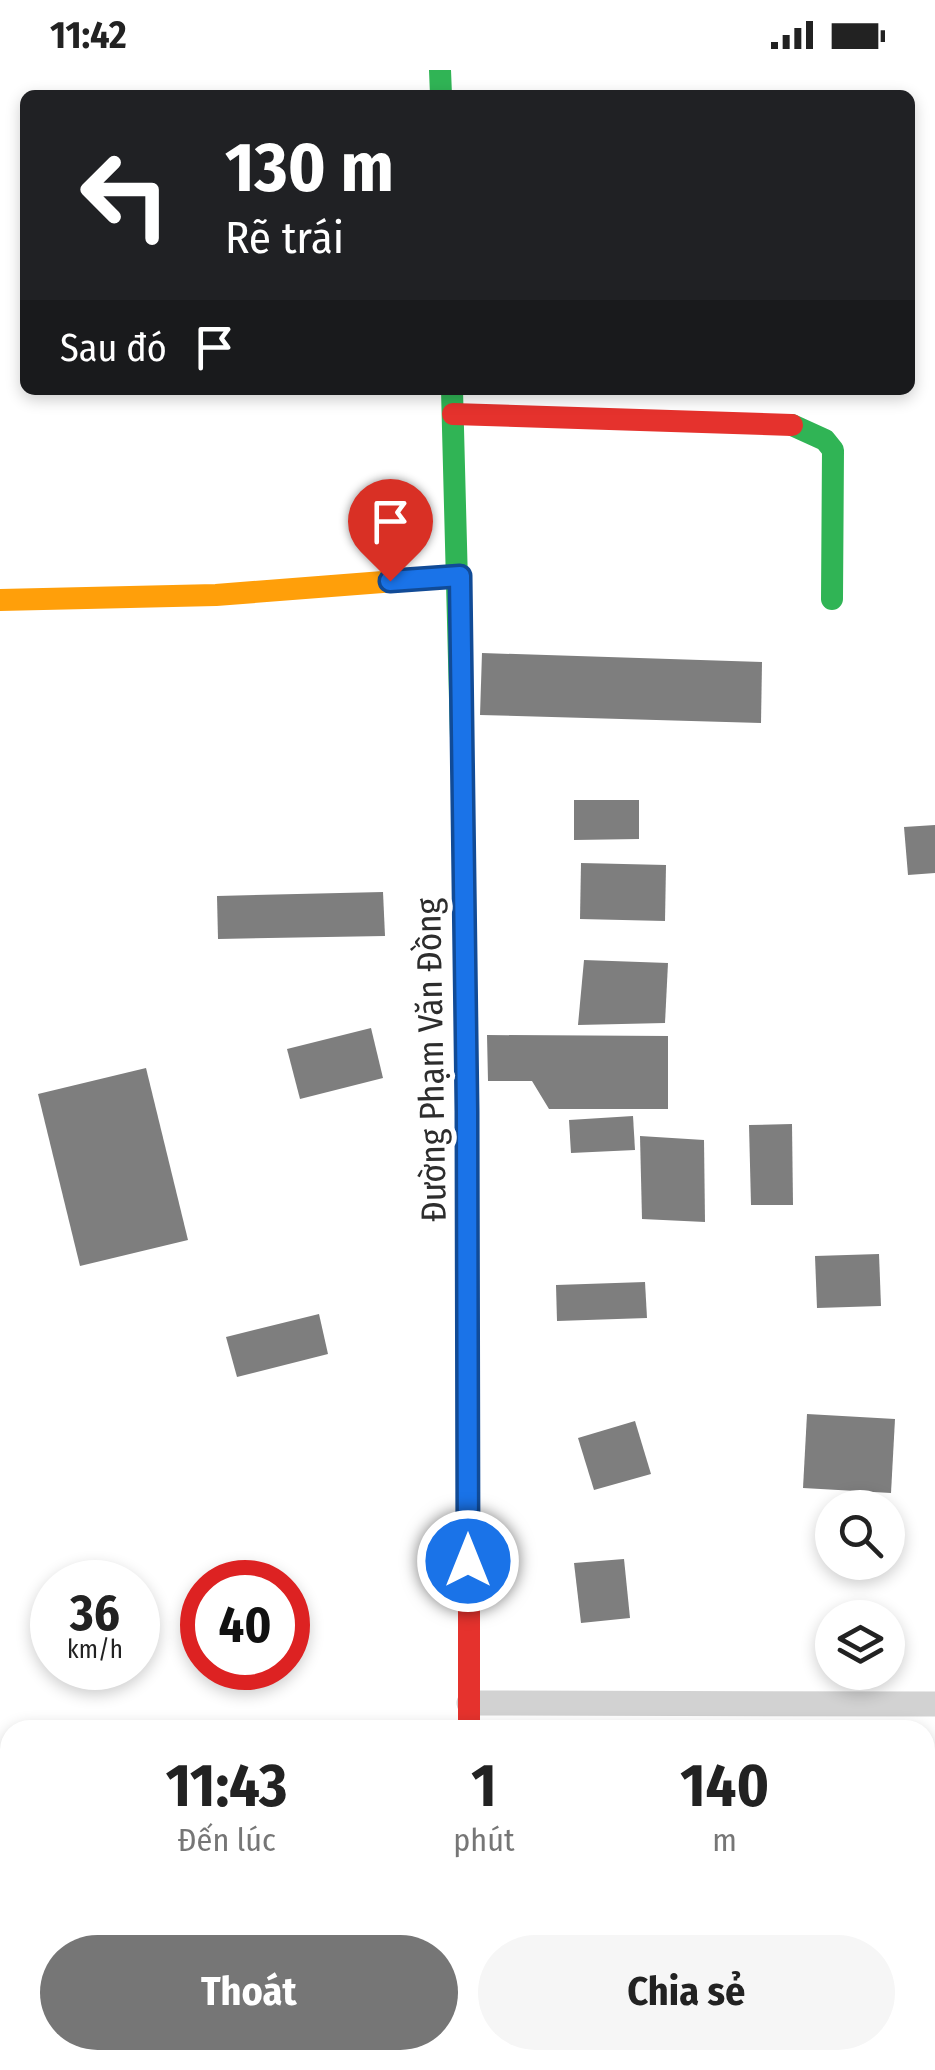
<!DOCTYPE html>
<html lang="vi">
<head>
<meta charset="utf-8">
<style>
	:root { --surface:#fff; --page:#f6f6f6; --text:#222; --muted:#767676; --accent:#767676 }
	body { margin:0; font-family:"Fira Sans Condensed",sans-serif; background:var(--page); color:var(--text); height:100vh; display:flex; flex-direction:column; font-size:38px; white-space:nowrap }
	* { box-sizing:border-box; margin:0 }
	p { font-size:32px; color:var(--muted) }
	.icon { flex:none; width:55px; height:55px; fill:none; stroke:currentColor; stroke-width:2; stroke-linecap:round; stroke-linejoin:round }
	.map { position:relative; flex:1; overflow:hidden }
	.sheet { position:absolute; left:0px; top:1650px; width:935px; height:350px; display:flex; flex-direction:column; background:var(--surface); border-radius:30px 30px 0 0; box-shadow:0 5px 15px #0003 }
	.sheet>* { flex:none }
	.banner { position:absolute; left:20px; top:20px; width:895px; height:305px; border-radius:15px; box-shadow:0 5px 15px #0003; background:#202124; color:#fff; overflow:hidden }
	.fabs { position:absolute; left:815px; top:1420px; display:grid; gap:20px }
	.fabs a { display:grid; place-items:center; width:90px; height:90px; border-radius:50%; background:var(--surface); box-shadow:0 5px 15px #0003; font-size:50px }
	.speed { position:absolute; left:30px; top:1490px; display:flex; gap:20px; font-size:50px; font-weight:700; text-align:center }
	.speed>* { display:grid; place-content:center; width:130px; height:130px; border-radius:50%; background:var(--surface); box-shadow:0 5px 15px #0003; line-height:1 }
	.speed small { font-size:25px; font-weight:400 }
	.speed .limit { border:15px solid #d22; background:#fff; color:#111 }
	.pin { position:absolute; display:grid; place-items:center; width:85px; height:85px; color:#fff; margin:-102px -42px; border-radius:50% 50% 50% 0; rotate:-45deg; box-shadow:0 0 10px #0007 }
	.pin .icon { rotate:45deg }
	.me { position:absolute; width:110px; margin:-55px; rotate:0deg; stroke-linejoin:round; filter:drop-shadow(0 0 8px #0008) }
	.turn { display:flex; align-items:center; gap:35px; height:210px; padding:0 40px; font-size:45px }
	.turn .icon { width:130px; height:130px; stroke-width:2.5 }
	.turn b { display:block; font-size:70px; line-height:85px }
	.then { display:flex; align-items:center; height:95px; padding:0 40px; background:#0003; gap:20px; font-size:38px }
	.eta { display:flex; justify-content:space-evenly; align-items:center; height:170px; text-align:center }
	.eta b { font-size:60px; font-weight:700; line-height:70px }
	.action { display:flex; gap:20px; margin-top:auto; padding:20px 40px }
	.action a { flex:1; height:115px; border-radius:60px; background:var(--accent); color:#fff; font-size:40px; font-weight:700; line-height:115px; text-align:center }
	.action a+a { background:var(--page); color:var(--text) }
	.status { display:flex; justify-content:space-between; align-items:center; height:70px; padding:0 50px; background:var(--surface); direction:ltr }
	.status svg { height:28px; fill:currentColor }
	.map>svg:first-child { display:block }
	.building { fill:#7e7e7e }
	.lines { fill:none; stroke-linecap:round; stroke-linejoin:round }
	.lane { stroke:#d2d2d2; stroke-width:25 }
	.fast { stroke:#30b455; stroke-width:22 }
	.slow { stroke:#ff9f0a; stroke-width:22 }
	.jam { stroke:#e5322d; stroke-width:22 }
	.route-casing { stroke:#114b97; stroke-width:25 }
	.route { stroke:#1a73e8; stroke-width:18 }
	.labels { text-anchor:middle; stroke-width:10; stroke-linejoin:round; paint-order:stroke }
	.street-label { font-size:35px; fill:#2d2d2d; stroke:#fff }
</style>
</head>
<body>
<div class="status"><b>11:42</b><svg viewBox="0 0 49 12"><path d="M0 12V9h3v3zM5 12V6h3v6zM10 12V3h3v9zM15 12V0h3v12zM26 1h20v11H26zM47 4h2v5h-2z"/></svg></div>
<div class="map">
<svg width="935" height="2000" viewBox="0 0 935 2000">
	<rect width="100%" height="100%" fill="#fff"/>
	<g class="building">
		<polygon points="482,583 762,592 761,653 480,645"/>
		<polygon points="574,730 639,730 639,769 574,770"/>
		<polygon points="935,755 935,803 908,805 904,757"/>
		<polygon points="581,793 666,795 665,851 580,849"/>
		<polygon points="383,822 385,866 218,869 217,826"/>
		<polygon points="584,890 668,893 665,953 578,955"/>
		<polygon points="371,958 383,1008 300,1029 287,979"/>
		<polygon points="487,965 668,966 668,1039 549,1039 532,1011 488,1011"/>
		<polygon points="146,998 188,1170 80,1196 38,1024"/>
		<polygon points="633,1046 635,1080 571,1083 569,1050"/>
		<polygon points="792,1054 793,1135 751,1135 749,1055"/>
		<polygon points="640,1066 704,1070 705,1152 642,1149"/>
		<polygon points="879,1184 881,1236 817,1238 815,1186"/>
		<polygon points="645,1212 647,1248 557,1251 556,1215"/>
		<polygon points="319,1244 328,1284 237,1307 226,1267"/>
		<polygon points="807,1344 895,1349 891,1423 803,1418"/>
		<polygon points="635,1351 651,1404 594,1420 578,1368"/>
		<polygon points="624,1489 630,1548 581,1553 574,1493"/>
		<polygon points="111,1990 120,1990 121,2000 102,2000"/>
		<polygon points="141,1990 179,1994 180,2000 143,2000"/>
		<rect x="773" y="1990" width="69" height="10"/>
		<polygon points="405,1992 406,2000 343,2000 343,1997"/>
	</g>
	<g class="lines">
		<polyline class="lane" points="469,1633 935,1634"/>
		<g class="fast">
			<polyline points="440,0 441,25"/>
			<polyline points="452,320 465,822 469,1533"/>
			<polyline points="792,355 825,370 833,380 832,529"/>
			<polyline points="470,1990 470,2000"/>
		</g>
		<polyline class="slow" points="0,530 216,525 460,506"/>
		<g class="jam">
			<polyline points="453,344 792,355"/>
			<polyline points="469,1533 469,1660"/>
		</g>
	</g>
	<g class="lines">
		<defs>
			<polyline id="route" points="390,511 460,506 467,1041 468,1491"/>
		</defs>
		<use href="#route" class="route-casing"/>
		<use href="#route" class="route"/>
	</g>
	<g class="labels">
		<g class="street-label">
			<text transform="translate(431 990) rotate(-91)" y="12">Đường Phạm Văn Đồng</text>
		</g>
	</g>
</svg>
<div class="fabs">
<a><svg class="icon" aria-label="search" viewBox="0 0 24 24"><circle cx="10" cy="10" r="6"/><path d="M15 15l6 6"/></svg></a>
<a><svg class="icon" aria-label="layers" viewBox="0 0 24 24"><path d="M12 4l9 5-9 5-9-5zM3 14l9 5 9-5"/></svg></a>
</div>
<div class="speed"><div>36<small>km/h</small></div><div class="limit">40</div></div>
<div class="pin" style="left:390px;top:511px;background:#d93025"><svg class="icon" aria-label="arrive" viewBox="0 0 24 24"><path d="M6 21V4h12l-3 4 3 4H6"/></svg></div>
<svg class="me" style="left:468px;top:1491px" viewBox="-20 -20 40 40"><circle r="17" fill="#1a73e8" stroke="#fff" stroke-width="3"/><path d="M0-11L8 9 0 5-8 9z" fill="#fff"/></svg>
<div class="banner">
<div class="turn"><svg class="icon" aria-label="left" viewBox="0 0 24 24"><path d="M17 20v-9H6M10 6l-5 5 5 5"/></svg><div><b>130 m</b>Rẽ trái</div></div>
<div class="then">Sau đó<svg class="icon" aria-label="arrive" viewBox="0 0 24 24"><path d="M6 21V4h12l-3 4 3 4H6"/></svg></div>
</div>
<section class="sheet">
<div class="eta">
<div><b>11:43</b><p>Đến lúc</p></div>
<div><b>1</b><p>phút</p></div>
<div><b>140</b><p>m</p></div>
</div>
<div class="action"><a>Thoát</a><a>Chia sẻ</a></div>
</section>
</div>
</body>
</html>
